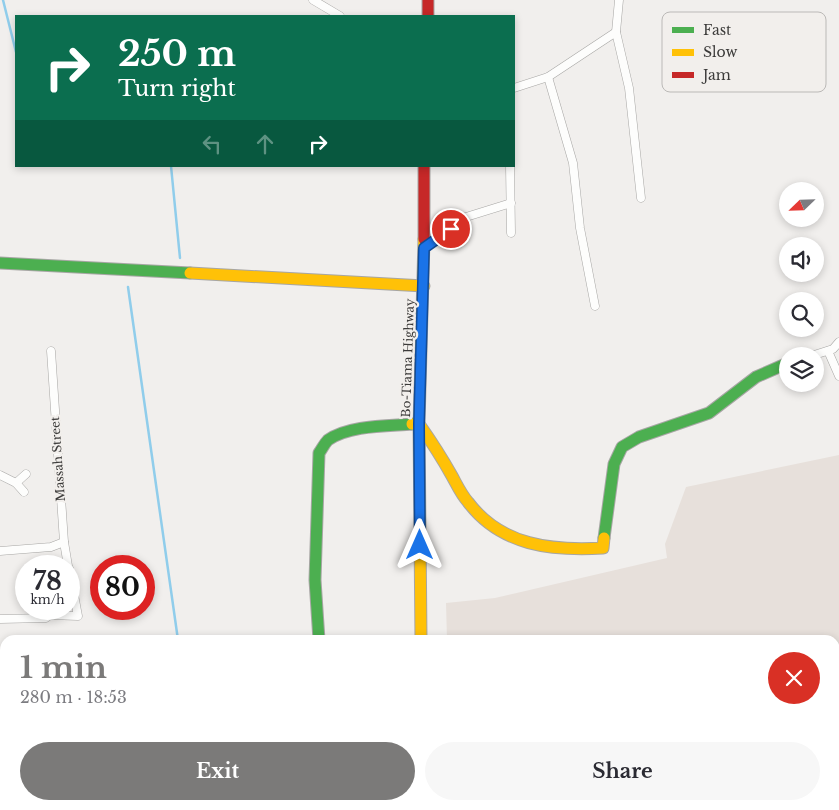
<!DOCTYPE html>
<html lang="en">
<head>
<meta charset="utf-8">
<style>
	:root { --surface:#fff; --page:#f7f7f7; --text:#2b2b33; --muted:#7c7c81; --accent:#7b7a79 }
	body { margin:0; font-family:"Libre Baskerville",serif; background:var(--page); color:var(--text); height:100vh; display:flex; flex-direction:column; font-size:19px; white-space:nowrap }
	* { box-sizing:border-box; margin:0 }
	p { font-size:16px; color:var(--muted) }
	.icon { flex:none; width:28px; height:28px; fill:none; stroke:currentColor; stroke-width:2; stroke-linecap:round; stroke-linejoin:round }
	.map { position:relative; flex:1; overflow:hidden }
	.panel { position:absolute; left:0px; top:635px; width:840px; height:175px; display:flex; flex-direction:column; background:var(--surface); border-radius:15px 15px 0 0; box-shadow:0 2px 8px #0003 }
	.panel>* { flex:none }
	.hud { position:absolute; left:15px; top:15px; width:500px; height:152px; border-radius:0px; box-shadow:0 2px 8px #0003; background:#0b6e4f; color:#fff; overflow:hidden }
	.needle { width:32px; rotate:247deg }
	.tools { position:absolute; left:779px; top:182px; display:grid; gap:10px }
	.tools a { display:grid; place-items:center; width:45px; height:45px; border-radius:50%; background:var(--surface); box-shadow:0 2px 8px #0003; font-size:25px }
	.speed { position:absolute; left:15px; top:555px; display:flex; gap:10px; font-size:25px; font-weight:700; text-align:center }
	.speed>* { display:grid; place-content:center; width:65px; height:65px; border-radius:50%; background:var(--surface); box-shadow:0 2px 8px #0003; line-height:1 }
	.speed small { font-size:12px; font-weight:400 }
	.speed .limit { border:8px solid #d22; background:#fff; color:#111 }
	.pin { position:absolute; display:grid; place-items:center; width:42px; height:42px; color:#fff; margin:-21px; border:2px solid #fff; border-radius:50%; box-shadow:0 1px 5px #0007 }
	.me { position:absolute; width:55px; margin:-28px; rotate:0deg; stroke-linejoin:round; filter:drop-shadow(0 0 4px #0008) }
	.turn { display:flex; align-items:center; gap:18px; height:105px; padding:0 20px; font-size:22px }
	.turn .icon { width:65px; height:65px; stroke-width:2.5 }
	.turn b { display:block; font-size:35px; line-height:42px }
	.lanes { display:flex; align-items:center; height:48px; padding:0 20px; background:#0003; justify-content:center; gap:25px; direction:ltr }
	.lanes .off { opacity:.35 }
	.round { display:grid; place-items:center; flex:none; width:52px; height:52px; border-radius:26px; background:var(--page) }
	.head { display:flex; align-items:center; justify-content:space-between; height:85px; padding:0 20px }
	h1 { font-size:30px; font-weight:800; line-height:38px; color:var(--accent) }
	.primary-button { display:flex; gap:10px; margin-top:auto; padding:10px 20px }
	.primary-button a { flex:1; height:58px; border-radius:30px; background:var(--accent); color:#fff; font-size:20px; font-weight:800; line-height:58px; text-align:center }
	.primary-button a+a { background:var(--page); color:var(--text) }
	.map>svg:first-child { display:block }
	.built { fill:#e7e0db }
	.lines { fill:none; stroke-linecap:round; stroke-linejoin:round }
	.stream { stroke:#90cdeb; stroke-width:2.5 }
	.street-casing { stroke:#a7a6a4; stroke-width:9 }
	.fast-casing { stroke:#a7a6a4; stroke-width:13 }
	.slow-casing { stroke:#a7a6a4; stroke-width:13 }
	.jam-casing { stroke:#a7a6a4; stroke-width:13 }
	.street { stroke:#fdfdfc; stroke-width:8 }
	.fast { stroke:#4caf50; stroke-width:11 }
	.slow { stroke:#ffc107; stroke-width:11 }
	.jam { stroke:#c62828; stroke-width:11 }
	.route-casing { stroke:#114b97; stroke-width:12 }
	.route { stroke:#1a73e8; stroke-width:9 }
	.labels { text-anchor:middle; stroke-width:4.5; stroke-linejoin:round; paint-order:stroke }
	.street-label { font-size:12px; fill:#3c3b3a; stroke:#f2efec }
	.key { fill:#f2efec; stroke:#bbb9b7; stroke-width:1 }
	.key-label { font-size:14px; fill:#3c3b3a }
</style>
</head>
<body>
<div class="map">
<svg width="839" height="810" viewBox="0 0 839 810">
	<rect width="100%" height="100%" fill="#f1efed"/>
	<g class="built">
		<polygon points="839,455 839,758 835,761 835,640 447,640 446,603 495,598 667,558 665,544 686,487"/>
		<polygon points="449,805 768,805 760,810 450,810"/>
	</g>
	<g class="lines">
		<g class="stream">
			<polyline points="3,0 16,52"/>
			<polyline points="171,166 180,258"/>
			<polyline points="128,287 178,640"/>
			<polyline points="0,780 5,783"/>
			<polyline points="202,805 203,810"/>
		</g>
		<defs>
			<g id="street">
				<polyline points="313,0 340,16"/>
				<polyline points="616,32 619,0"/>
				<polyline points="548,77 573,163 580,228 595,306"/>
				<polyline points="514,88 548,77 616,32 629,88 641,198"/>
				<polyline points="510,166 511,233"/>
				<polyline points="424,248 466,217 511,203"/>
				<polyline points="51,351 64,542 68,566"/>
				<polyline points="828,351 839,376"/>
				<polyline points="811,356 833,349 839,342"/>
				<polyline points="0,475 16,483 24,492"/>
				<polyline points="16,483 26,474"/>
				<polyline points="0,551 51,547 64,542"/>
				<polyline points="0,619 46,618 50,615 78,616 69,568"/>
				<polyline points="0,678 5,679"/>
				<polyline points="314,810 315,805"/>
			</g>
			<g id="fast">
				<polyline points="0,263 190,273"/>
				<polyline points="604,538 614,464 622,447 639,437 709,413 756,377 788,363"/>
				<path d="M319,640L315,580L319,453C322,449 324,444 328,440C349,425 388,426 412,424"/>
			</g>
			<g id="slow">
				<polyline points="190,273 424,286"/>
				<path d="M412,424H419C431,441 442,458 452,476C457,485 461,494 468,502C501,546 552,551 603,548L604,538"/>
				<polyline points="421,640 419,424 424,239"/>
				<polyline points="420,805 420,810"/>
			</g>
			<g id="jam">
				<polyline points="428,0 428,16"/>
				<polyline points="424,166 424,239"/>
			</g>
		</defs>
		<use href="#street" class="street-casing"/>
		<use href="#fast" class="fast-casing"/>
		<use href="#slow" class="slow-casing"/>
		<use href="#jam" class="jam-casing"/>
		<use href="#street" class="street"/>
		<use href="#fast" class="fast"/>
		<use href="#slow" class="slow"/>
		<use href="#jam" class="jam"/>
	</g>
	<g class="lines">
		<defs>
			<polyline id="route" points="420,545 419,424 424,248 451,229"/>
		</defs>
		<use href="#route" class="route-casing"/>
		<use href="#route" class="route"/>
	</g>
	<g class="labels">
		<g class="street-label">
			<text transform="translate(408 358) rotate(-88)" y="4">Bo-Tiama Highway</text>
			<text transform="translate(58 459) rotate(-94)" y="4">Massah Street</text>
		</g>
	</g>
	<rect x="662" y="12" width="164" height="80" rx="8" class="key"/>
	<rect x="672" y="27" width="22" height="6" fill="#4caf50"/>
	<rect x="672" y="49" width="22" height="7" fill="#ffc107"/>
	<rect x="672" y="72" width="22" height="6" fill="#c62828"/>
	<g class="key-label">
		<text x="703" y="35">Fast</text>
		<text x="703" y="57">Slow</text>
		<text x="703" y="80">Jam</text>
	</g>
</svg>
<div class="tools">
<a><svg class="needle" viewBox="-14 -14 28 28"><path d="M0-13l5 13h-10z" fill="#e53935"/><path d="M0 13l5-13h-10z" fill="#7c7c81"/></svg></a>
<a><svg class="icon" aria-label="sound" viewBox="0 0 24 24"><path d="M4 9h4l5-4v14l-5-4H4zM17 9q2 3 0 6"/></svg></a>
<a><svg class="icon" aria-label="search" viewBox="0 0 24 24"><circle cx="10" cy="10" r="6"/><path d="M15 15l6 6"/></svg></a>
<a><svg class="icon" aria-label="layers" viewBox="0 0 24 24"><path d="M12 4l9 5-9 5-9-5zM3 14l9 5 9-5"/></svg></a>
</div>
<div class="speed"><div>78<small>km/h</small></div><div class="limit">80</div></div>
<div class="pin" style="left:451px;top:229px;background:#d93025"><svg class="icon" aria-label="arrive" viewBox="0 0 24 24"><path d="M6 21V4h12l-3 4 3 4H6"/></svg></div>
<svg class="me" style="left:420px;top:545px" viewBox="-20 -20 40 40"><path d="M0-17L14 15 0 8-14 15z" fill="#1a73e8" stroke="#fff" stroke-width="4"/></svg>
<div class="hud">
<div class="turn"><svg class="icon" aria-label="right" viewBox="0 0 24 24"><path d="M7 20v-9h11M14 6l5 5-5 5"/></svg><div><b>250 m</b>Turn right</div></div>
<div class="lanes"><svg class="icon off" aria-label="left" viewBox="0 0 24 24"><path d="M17 20v-9H6M10 6l-5 5 5 5"/></svg><svg class="icon off" aria-label="ahead" viewBox="0 0 24 24"><path d="M12 20V5M6 11l6-6 6 6"/></svg><svg class="icon" aria-label="right" viewBox="0 0 24 24"><path d="M7 20v-9h11M14 6l5 5-5 5"/></svg></div>
</div>
<section class="panel">
<div class="head"><div><h1>1 min</h1><p>280 m · 18:53</p></div><a class="round" style="background:#d93025;color:#fff"><svg class="icon" aria-label="close" viewBox="0 0 24 24"><path d="M6 6l12 12M18 6L6 18"/></svg></a></div>
<div class="primary-button"><a>Exit</a><a>Share</a></div>
</section>
</div>
</body>
</html>
